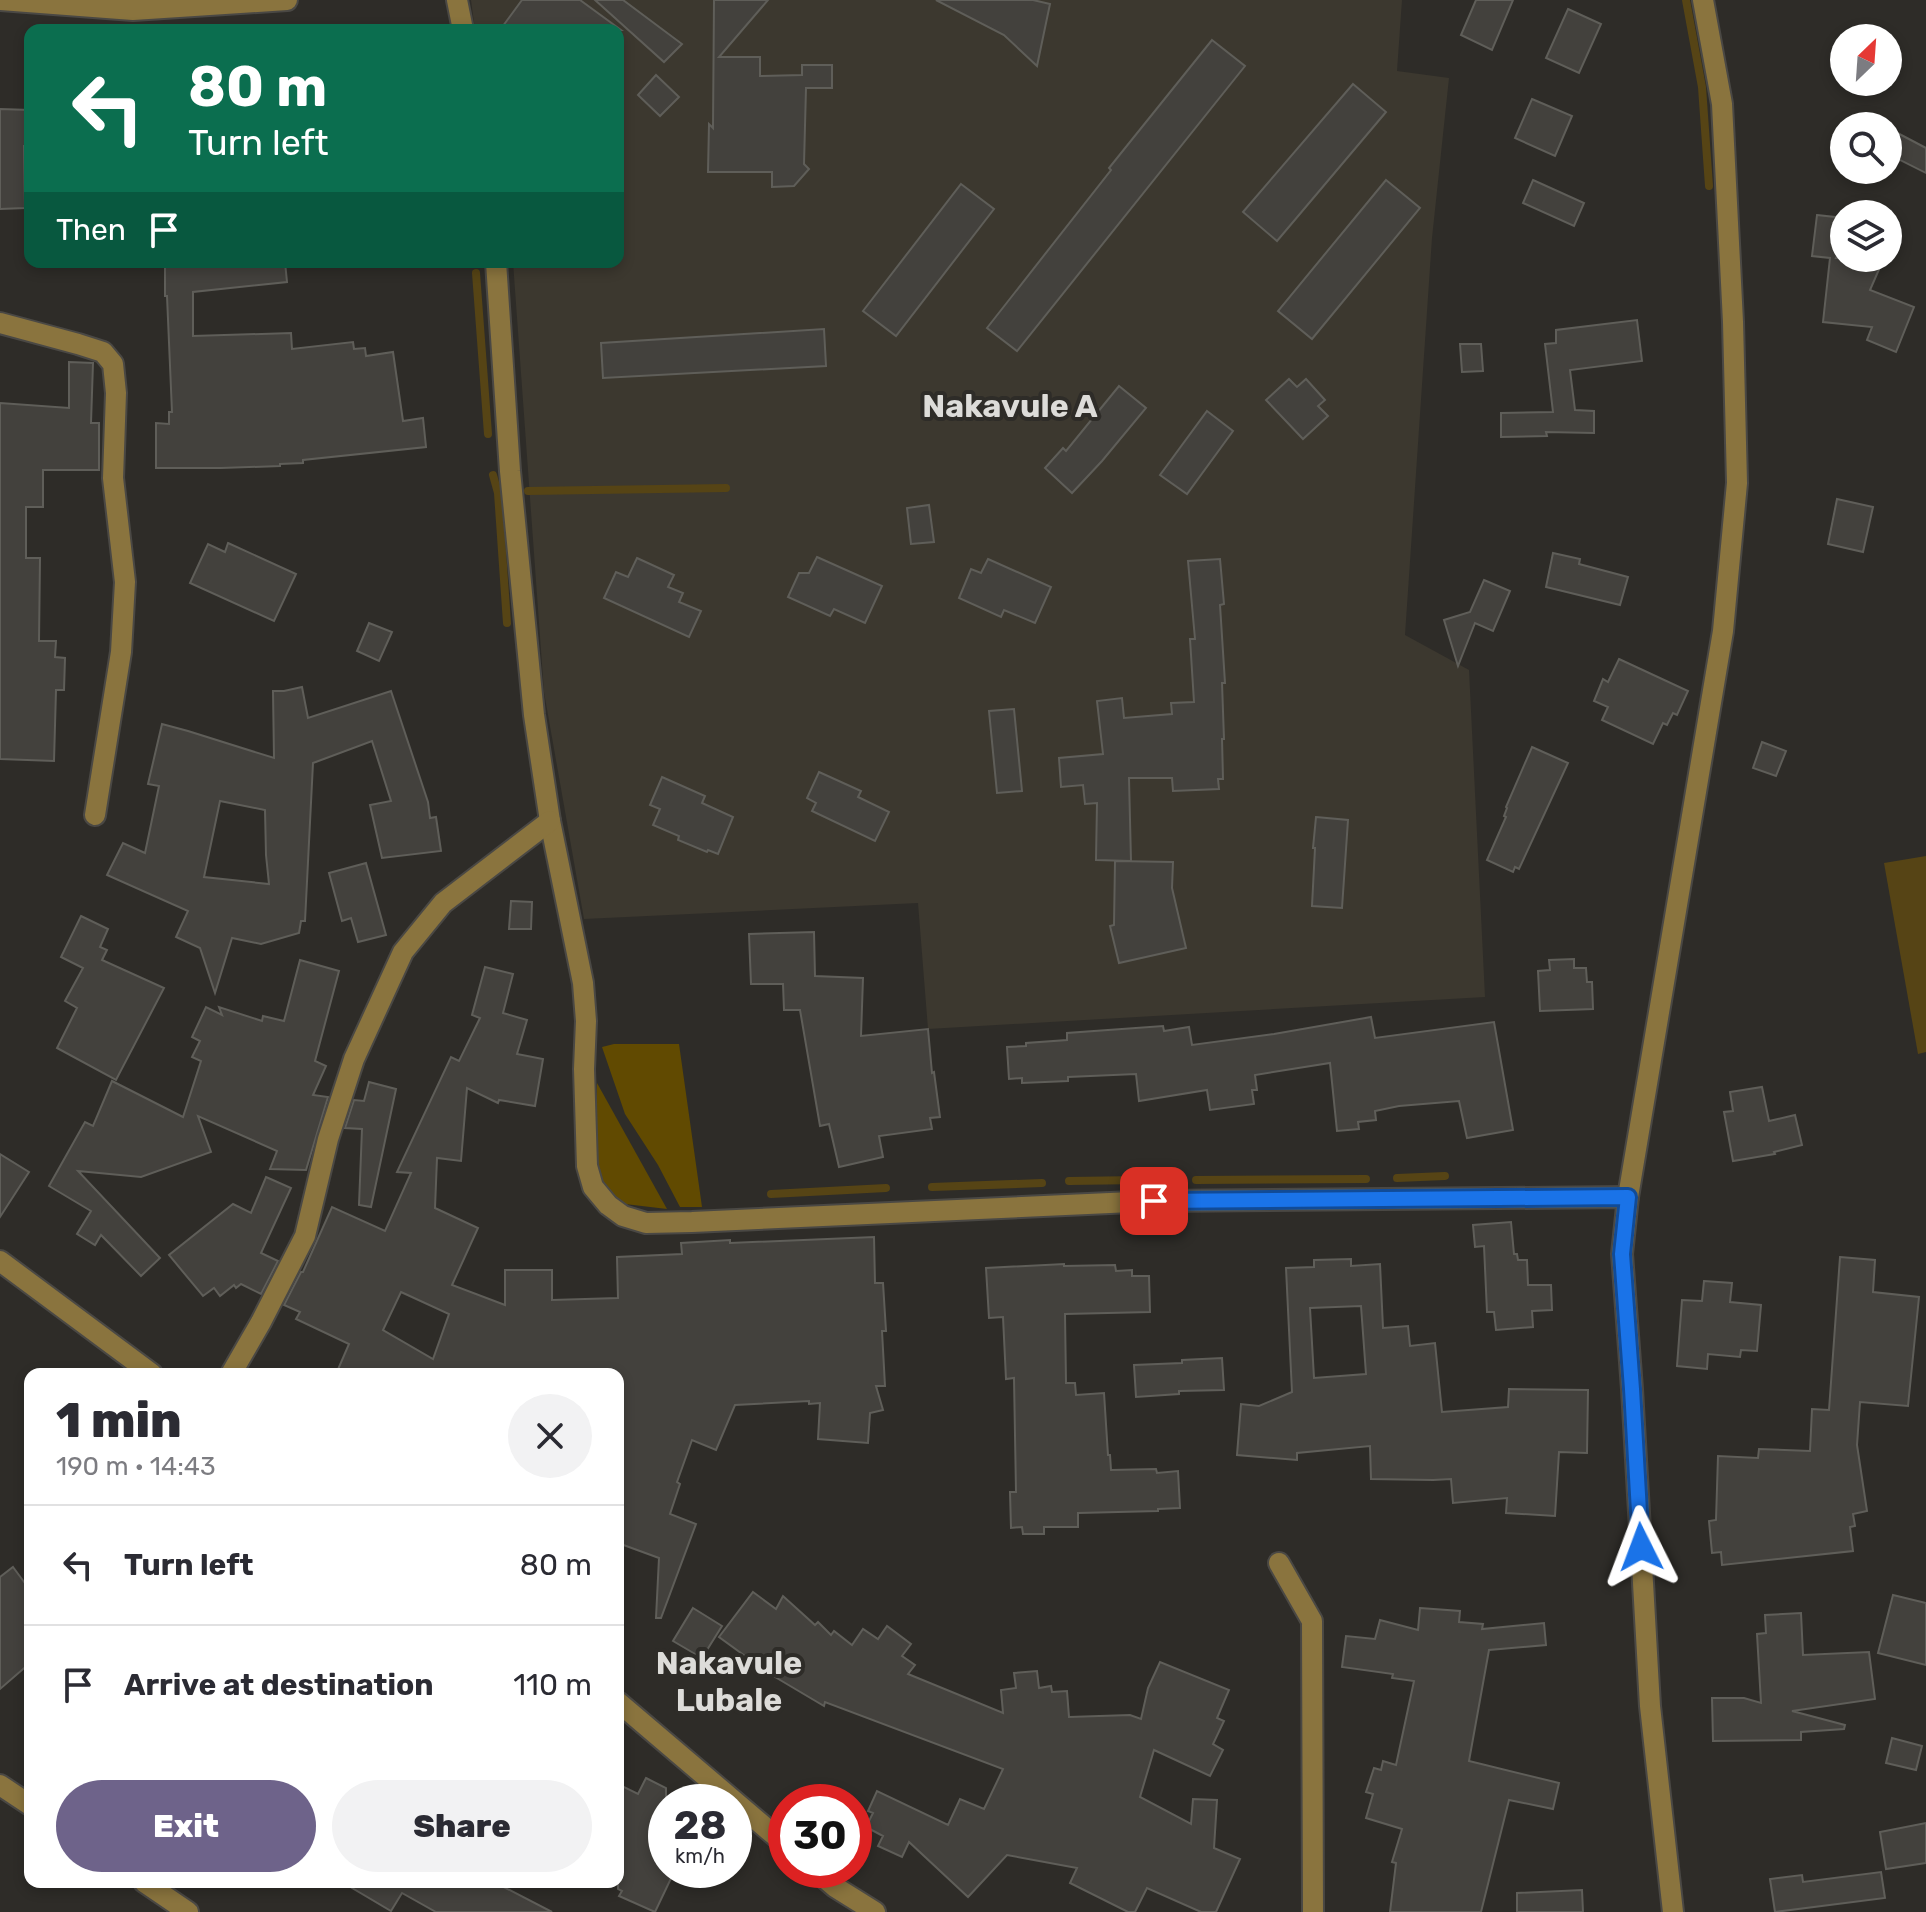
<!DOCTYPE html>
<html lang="en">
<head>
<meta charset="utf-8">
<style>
	:root { --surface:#fff; --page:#f2f2f3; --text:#2b2b33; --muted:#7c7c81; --line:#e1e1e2; --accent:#6e638a }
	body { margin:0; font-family:Rubik,sans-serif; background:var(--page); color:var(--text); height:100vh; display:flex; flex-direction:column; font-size:30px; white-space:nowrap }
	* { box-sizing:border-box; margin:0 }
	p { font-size:26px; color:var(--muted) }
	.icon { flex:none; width:44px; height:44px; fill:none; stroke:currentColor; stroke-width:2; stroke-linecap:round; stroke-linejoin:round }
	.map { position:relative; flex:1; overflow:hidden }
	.details { position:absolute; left:24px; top:1368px; width:600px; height:520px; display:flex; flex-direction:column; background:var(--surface); border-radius:16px; box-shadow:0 4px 12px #0003 }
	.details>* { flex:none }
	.guide { position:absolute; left:24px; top:24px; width:600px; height:244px; border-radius:16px; box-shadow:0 4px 12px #0003; background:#0b6e4f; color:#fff; overflow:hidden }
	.needle { width:52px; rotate:25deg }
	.fabs { position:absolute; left:1830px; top:24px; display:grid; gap:16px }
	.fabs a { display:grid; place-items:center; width:72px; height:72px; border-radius:50%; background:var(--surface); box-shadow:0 4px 12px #0003; font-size:40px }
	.speed { position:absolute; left:648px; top:1784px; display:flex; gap:16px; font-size:40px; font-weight:700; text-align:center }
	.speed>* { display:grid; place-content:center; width:104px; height:104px; border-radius:50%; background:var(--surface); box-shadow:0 4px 12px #0003; line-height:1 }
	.speed small { font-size:20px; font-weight:400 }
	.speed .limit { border:12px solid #d22; background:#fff; color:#111 }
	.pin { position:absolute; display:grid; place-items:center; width:68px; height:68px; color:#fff; margin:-34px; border-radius:16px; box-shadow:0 4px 12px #0006 }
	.me { position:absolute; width:88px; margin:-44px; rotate:357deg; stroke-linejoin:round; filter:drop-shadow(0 0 6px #0008) }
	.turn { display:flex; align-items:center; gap:28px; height:168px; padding:0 32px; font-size:36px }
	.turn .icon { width:104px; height:104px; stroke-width:2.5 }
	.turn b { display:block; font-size:56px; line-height:68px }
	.then { display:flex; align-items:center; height:76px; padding:0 32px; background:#0003; gap:16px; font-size:30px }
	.round { display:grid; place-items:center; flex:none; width:84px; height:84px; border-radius:42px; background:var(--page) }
	.summary { display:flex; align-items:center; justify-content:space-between; height:136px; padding:0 32px }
	h1 { font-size:48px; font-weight:800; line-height:60px }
	.action { display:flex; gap:16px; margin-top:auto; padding:16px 32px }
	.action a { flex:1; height:92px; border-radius:48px; background:var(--accent); color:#fff; font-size:32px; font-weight:800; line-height:92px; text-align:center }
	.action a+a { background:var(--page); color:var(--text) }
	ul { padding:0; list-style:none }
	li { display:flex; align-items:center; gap:24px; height:120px; padding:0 32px; border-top:2px solid var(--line) }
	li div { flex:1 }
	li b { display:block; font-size:30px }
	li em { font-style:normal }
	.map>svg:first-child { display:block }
	.built { fill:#3c382f }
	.green { fill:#614a01 }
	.water { fill:#564415 }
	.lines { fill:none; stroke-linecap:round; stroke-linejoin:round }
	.stream { stroke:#564415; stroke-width:8 }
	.building { fill:#43413d; stroke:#5f5e59; stroke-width:2; fill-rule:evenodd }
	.minor-casing { stroke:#4a4844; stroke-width:24 }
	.minor { stroke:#8a743e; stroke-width:20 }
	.route-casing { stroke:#114b97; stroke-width:20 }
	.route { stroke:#1a73e8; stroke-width:14 }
	.labels { text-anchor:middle; stroke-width:8; stroke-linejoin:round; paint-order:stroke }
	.quarter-label { font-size:32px; font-weight:bold; fill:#dddcd9; stroke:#2e2c28 }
</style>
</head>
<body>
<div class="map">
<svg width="1926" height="1912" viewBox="0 0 1926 1912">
	<rect width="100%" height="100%" fill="#2e2c28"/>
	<polygon class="built" points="471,0 1402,0 1397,71 1449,78 1432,238 1405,635 1469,670 1485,997 928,1029 918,903 584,919 544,692 513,262 618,262 618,30 475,30"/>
	<g class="green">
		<polygon points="614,1044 679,1044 702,1207 680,1207 658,1165 625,1114 602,1047"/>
		<polygon points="597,1083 667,1209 625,1204 609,1192 595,1169"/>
	</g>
	<polygon class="water" points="1926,856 1926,1052 1918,1054 1884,863"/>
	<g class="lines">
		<g class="stream">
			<polyline points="1686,0 1702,87 1709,186"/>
			<polyline points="476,273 488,434"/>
			<polyline points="493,475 498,493 507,623"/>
			<polyline points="528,491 726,488"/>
			<polyline points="1397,1178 1445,1176"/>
			<polyline points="1196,1180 1366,1179"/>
			<polyline points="1069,1181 1142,1180"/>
			<polyline points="932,1187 1042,1183"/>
			<polyline points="771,1194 886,1188"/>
		</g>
	</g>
	<g class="building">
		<polygon points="522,0 580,0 621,30 500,30"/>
		<polygon points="595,0 623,0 682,44 664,62"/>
		<polygon points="714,0 768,0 719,57 760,57 760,76 802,75 802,65 832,65 832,88 806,88 804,164 809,169 794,186 772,187 772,172 708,172 709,124 713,128"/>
		<polygon points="936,0 1033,0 1050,4 1037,66 1004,35"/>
		<polygon points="1476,0 1513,0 1492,50 1461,35"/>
		<polygon points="1568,9 1601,24 1579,73 1546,58"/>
		<polygon points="1212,40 1245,66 1017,351 987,328 1111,170 1109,168"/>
		<polygon points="656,75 679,97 660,116 638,95"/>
		<polygon points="1353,84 1386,112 1277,241 1243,212"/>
		<polygon points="1532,99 1572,116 1555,156 1515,138"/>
		<polygon points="0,109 30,110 30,146 24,146 25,208 0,209"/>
		<polygon points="1888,128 1926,148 1926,173 1888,154"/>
		<polygon points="1386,180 1420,208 1312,339 1278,311"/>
		<polygon points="1533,180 1584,203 1574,226 1523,203"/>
		<polygon points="961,184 994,209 896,336 863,311"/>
		<polygon points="1817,215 1844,218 1844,243 1836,258 1884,258 1870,290 1914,307 1896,352 1867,340 1872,327 1823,322 1830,258 1812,256"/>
		<polygon points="165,262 285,262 287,282 193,292 193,336 291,333 292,349 353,342 354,349 365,348 366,356 393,352 403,421 423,418 426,447 303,460 303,463 280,464 280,466 221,468 156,468 156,423 169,424 169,412 172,412 167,296 165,296"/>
		<polygon points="1637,320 1642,361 1570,370 1575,410 1594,411 1594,433 1546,432 1547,436 1501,437 1501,413 1553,412 1545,344 1556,343 1556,330"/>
		<polygon points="824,329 826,366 603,378 601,343"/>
		<polygon points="1460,344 1481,344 1483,371 1462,372"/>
		<polygon points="69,362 93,363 91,423 99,423 99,470 43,470 43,507 26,507 26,558 40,558 39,641 56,641 55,657 65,658 64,690 56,690 54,761 0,759 0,403 69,408"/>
		<polygon points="1289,379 1297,387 1306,379 1325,400 1318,406 1328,416 1303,439 1266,400"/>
		<polygon points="1119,386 1146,408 1102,461 1072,493 1045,468 1063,448 1066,451"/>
		<polygon points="1207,411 1233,431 1187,494 1160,475"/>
		<polygon points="1837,499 1873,507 1863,552 1828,544"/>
		<polygon points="929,505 934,542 911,544 907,508"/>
		<polygon points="228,543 296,574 274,621 190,583 208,544 225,552"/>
		<polygon points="1553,553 1580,559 1579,564 1628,577 1620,605 1546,587"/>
		<polygon points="817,557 882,586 865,623 834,609 830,616 788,597 799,573 809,573"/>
		<polygon points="637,558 674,575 668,587 683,593 679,602 701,611 689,637 604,598 616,572 628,577"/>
		<polygon points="988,559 1051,587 1035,623 1004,610 1001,617 959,598 971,569 981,573"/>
		<polygon points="1220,559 1224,604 1220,605 1225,683 1222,683 1224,739 1222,739 1223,779 1218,779 1219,789 1173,791 1172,778 1129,778 1131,861 1096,860 1097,803 1085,804 1083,785 1061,787 1059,758 1103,754 1097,701 1122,698 1124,718 1172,714 1171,703 1194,702 1190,639 1195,639 1188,561"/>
		<polygon points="1484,580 1510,591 1493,631 1475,623 1458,666 1444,620 1470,612"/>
		<polygon points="369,623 392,632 379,661 357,651"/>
		<polygon points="1619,659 1688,691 1677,715 1673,713 1667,725 1663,723 1653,744 1602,720 1608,707 1594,701 1603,679 1608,682"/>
		<path d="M302,687L308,718L391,691L428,802L430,818L436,817L441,851L382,858L370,805L391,801L372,741L313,763L305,921H301L299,933L261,944L232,938L215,993L200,948L176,937L188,911L107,875L123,843L145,853L159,786L148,784L162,724L188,731L274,758L273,691H284ZM220,801L265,810L266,855L269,884L204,877Z"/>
		<polygon points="1014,709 1022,791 997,793 989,711"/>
		<polygon points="1762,742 1786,751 1776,776 1753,768"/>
		<polygon points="1532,747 1568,763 1519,869 1515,867 1513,872 1487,860 1506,817 1504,816 1507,808 1506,807"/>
		<polygon points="819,772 861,791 858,797 889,812 875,841 812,811 816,803 807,798"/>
		<polygon points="662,777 705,796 702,803 733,817 718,854 708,850 707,852 678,840 679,836 653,825 660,809 650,805"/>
		<polygon points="1316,817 1348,820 1342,908 1312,906 1315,848 1313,848"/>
		<polygon points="1115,861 1173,862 1172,888 1186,948 1119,963 1110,926 1114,925"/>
		<polygon points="366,863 386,935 358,942 351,918 342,921 329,873"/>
		<polygon points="511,901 532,902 531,929 509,929"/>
		<polygon points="81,916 108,929 100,947 107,950 102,960 164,988 116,1080 57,1048 77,1008 65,1001 83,968 61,957"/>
		<polygon points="814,932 815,976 863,978 861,1036 928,1029 932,1073 934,1072 940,1117 930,1118 932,1129 879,1136 883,1157 839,1167 829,1124 820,1126 800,1010 784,1010 783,984 751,984 749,934"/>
		<polygon points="1574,959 1574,968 1586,968 1587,982 1592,982 1593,1009 1540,1011 1538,971 1550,970 1549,960"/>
		<polygon points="300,960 339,971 315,1061 326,1066 313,1095 328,1097 306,1170 270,1169 277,1151 198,1116 211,1152 141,1177 78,1171 160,1258 141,1276 101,1235 95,1245 77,1234 91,1211 49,1186 85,1122 93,1126 112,1081 183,1117 201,1061 192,1057 200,1041 192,1037 206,1007 222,1015 219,1007 262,1021 263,1016 284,1021"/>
		<path d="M485,967L513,974L503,1013L527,1020L517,1054L543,1059L535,1106L499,1100L498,1103L467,1088L461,1161L437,1158L435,1208L478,1228L452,1285L505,1305V1270H552V1300L618,1298L617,1257L682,1254L681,1243L730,1240V1243L874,1237L875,1283H883L886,1331H882L885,1386H876L883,1410L870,1413L868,1443L818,1439L820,1403L809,1404V1401L735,1405L716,1450L692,1440L677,1482L680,1484L670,1514L696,1524L661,1618H656L659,1558L618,1543V1374H336L349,1344L296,1319L300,1312L284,1305L301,1272H303L332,1207L385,1231L411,1173L397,1172L451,1057L459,1061L480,1018L472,1015ZM401,1292L449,1314L433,1359L383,1330Z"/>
		<polygon points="1371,1017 1375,1038 1494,1022 1513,1130 1467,1138 1459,1101 1399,1106 1375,1111 1376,1120 1358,1122 1359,1129 1337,1131 1330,1063 1255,1075 1257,1090 1252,1090 1254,1104 1210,1110 1207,1090 1139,1101 1136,1074 1068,1077 1068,1081 1022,1083 1022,1078 1009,1079 1007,1047 1026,1046 1026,1043 1067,1040 1067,1033 1163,1026 1164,1031 1189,1027 1192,1045 1274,1034"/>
		<polygon points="369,1082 396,1089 371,1207 359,1205 362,1129 345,1128 354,1100 364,1101"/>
		<polygon points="1762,1087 1769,1121 1795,1115 1802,1145 1774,1152 1775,1154 1733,1161 1724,1112 1733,1111 1730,1092"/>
		<polygon points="0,1154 29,1172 0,1217"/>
		<polygon points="266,1177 291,1188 261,1253 278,1261 261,1294 241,1284 236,1288 234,1285 220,1296 214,1288 203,1296 169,1255 233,1204 251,1213"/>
		<polygon points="1511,1222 1514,1254 1517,1254 1518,1260 1527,1260 1528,1285 1551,1285 1552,1310 1532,1311 1533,1327 1496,1330 1494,1312 1487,1312 1484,1246 1475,1247 1473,1225"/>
		<polygon points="1840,1257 1875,1260 1873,1292 1919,1297 1908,1406 1860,1402 1857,1445 1867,1511 1853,1514 1855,1526 1850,1527 1853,1551 1722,1565 1721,1552 1712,1553 1709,1521 1716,1520 1718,1456 1758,1458 1759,1449 1810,1451 1812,1409 1829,1410"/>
		<path d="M1351,1259V1266L1380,1264L1383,1328L1408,1326L1410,1346L1435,1343L1442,1412L1508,1407L1509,1389L1588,1390L1587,1453L1559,1452L1555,1516L1506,1513L1507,1498L1453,1503L1451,1479L1433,1480L1371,1479L1370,1446L1297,1453V1460L1237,1455L1241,1404L1259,1406L1292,1392L1286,1268L1314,1267V1260ZM1361,1306L1366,1374L1314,1378L1310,1308Z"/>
		<polygon points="1064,1264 1064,1266 1115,1265 1116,1271 1132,1270 1132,1276 1149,1276 1150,1312 1065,1314 1066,1383 1075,1383 1076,1395 1104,1393 1108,1455 1110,1455 1111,1470 1156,1469 1157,1473 1178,1471 1180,1508 1158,1509 1158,1511 1078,1513 1078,1527 1044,1527 1044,1534 1023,1534 1022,1527 1011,1528 1010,1492 1016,1492 1014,1378 1006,1379 1003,1317 989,1318 986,1268"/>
		<polygon points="1704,1281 1732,1283 1730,1302 1761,1305 1757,1351 1741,1350 1740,1357 1708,1354 1707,1369 1677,1366 1682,1300 1702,1301"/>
		<polygon points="1222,1358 1224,1390 1179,1391 1179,1394 1136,1397 1134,1365 1182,1363 1182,1360"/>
		<polygon points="13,1567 30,1590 30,1663 0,1689 0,1577"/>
		<polygon points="753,1592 776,1609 783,1596 815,1625 818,1622 831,1635 834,1631 852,1645 863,1629 878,1639 887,1626 911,1644 902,1656 915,1665 908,1674 1003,1713 1001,1690 1016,1688 1014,1673 1037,1671 1039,1688 1051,1686 1052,1692 1067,1691 1069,1717 1130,1715 1141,1719 1148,1688 1160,1662 1229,1690 1217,1718 1224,1721 1213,1744 1223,1750 1210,1776 1154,1750 1140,1797 1191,1824 1193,1799 1217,1800 1214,1848 1240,1859 1216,1912 1201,1912 1147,1888 1135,1912 1128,1912 1070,1883 1077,1868 1007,1855 968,1897 909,1842 902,1857 878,1846 883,1836 866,1827 873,1813 868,1811 877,1791 948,1825 960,1799 984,1809 1003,1769 825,1702 824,1706 770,1674 719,1637"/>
		<polygon points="1893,1595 1926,1603 1926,1665 1878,1653"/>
		<polygon points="693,1608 722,1626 702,1658 673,1641"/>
		<polygon points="1420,1608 1460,1611 1459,1622 1483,1624 1482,1629 1544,1623 1546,1645 1489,1650 1469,1761 1559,1783 1553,1809 1509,1800 1481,1912 1390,1912 1396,1863 1392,1862 1402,1829 1366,1818 1373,1794 1366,1792 1374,1768 1381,1770 1383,1761 1396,1765 1414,1681 1392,1678 1393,1674 1342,1667 1346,1636 1375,1639 1380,1620 1418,1630"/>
		<polygon points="1801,1613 1803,1655 1869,1652 1875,1699 1792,1711 1845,1725 1844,1729 1801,1732 1801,1740 1713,1741 1712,1698 1744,1698 1761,1703 1757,1634 1766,1633 1765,1615"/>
		<polygon points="1892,1738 1922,1746 1916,1770 1886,1763"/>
		<polygon points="646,1778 666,1788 666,1870 675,1870 655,1912 619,1896 622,1891 618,1889 618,1784 638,1794"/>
		<polygon points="1926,1823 1926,1863 1886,1869 1880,1832"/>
		<polygon points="1881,1872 1885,1898 1775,1912 1770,1879 1802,1875 1803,1882"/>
		<polygon points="342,1882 494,1882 552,1912 436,1912 402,1893 391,1911"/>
		<polygon points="1582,1890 1583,1912 1517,1912 1517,1893"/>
	</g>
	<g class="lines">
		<defs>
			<g id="minor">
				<polyline points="0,0 133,10 287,0"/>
				<polyline points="457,0 463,30"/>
				<polyline points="496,262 510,471 534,715 550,821 583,983 586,1021 584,1069 587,1166 593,1187 608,1205 623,1216 646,1223 692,1222 1154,1201 1628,1197 1622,1254 1632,1389 1650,1706 1673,1912"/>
				<polyline points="0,323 78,344 103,352 113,364 116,393 113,478 125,582 121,652 95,815"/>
				<polyline points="1628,1197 1723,631 1737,483 1733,322 1722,104 1703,0"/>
				<polyline points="0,1261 152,1374"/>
				<polyline points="231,1374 261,1322 305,1236 328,1139 354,1059 403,952 443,903 550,821"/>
				<polyline points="1279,1563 1312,1621 1313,1912"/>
				<polyline points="618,1702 786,1845"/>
				<polyline points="0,1785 30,1805"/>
				<polyline points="815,1870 835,1887 875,1912"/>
				<polyline points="144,1882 188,1912"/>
			</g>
		</defs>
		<use href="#minor" class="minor-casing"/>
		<use href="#minor" class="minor"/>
	</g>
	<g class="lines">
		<defs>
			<polyline id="route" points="1154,1201 1628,1197 1622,1254 1632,1389 1641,1547"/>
		</defs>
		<use href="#route" class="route-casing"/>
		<use href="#route" class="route"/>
	</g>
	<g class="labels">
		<g class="quarter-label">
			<text x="1010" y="417">Nakavule A</text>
			<text x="729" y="1674">Nakavule<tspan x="729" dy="37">Lubale</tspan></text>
		</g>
	</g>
</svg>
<div class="fabs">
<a><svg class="needle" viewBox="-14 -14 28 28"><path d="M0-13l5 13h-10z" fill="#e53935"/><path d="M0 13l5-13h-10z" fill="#7c7c81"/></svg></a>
<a><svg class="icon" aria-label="search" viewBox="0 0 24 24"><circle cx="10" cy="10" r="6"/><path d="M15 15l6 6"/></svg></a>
<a><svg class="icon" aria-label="layers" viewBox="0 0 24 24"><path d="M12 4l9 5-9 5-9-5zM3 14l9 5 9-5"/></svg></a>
</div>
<div class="speed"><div>28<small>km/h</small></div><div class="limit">30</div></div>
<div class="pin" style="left:1154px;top:1201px;background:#d93025"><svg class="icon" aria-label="arrive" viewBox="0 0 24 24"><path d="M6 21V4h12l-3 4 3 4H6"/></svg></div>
<svg class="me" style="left:1641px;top:1547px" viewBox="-20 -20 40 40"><path d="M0-17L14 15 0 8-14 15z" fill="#1a73e8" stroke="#fff" stroke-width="4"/></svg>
<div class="guide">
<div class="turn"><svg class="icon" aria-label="left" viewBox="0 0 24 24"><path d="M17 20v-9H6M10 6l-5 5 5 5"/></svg><div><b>80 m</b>Turn left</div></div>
<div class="then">Then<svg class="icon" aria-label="arrive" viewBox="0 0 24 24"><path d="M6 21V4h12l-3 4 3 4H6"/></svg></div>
</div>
<section class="details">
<div class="summary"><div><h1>1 min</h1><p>190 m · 14:43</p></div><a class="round"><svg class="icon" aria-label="close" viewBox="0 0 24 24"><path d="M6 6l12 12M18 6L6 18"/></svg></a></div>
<ul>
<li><svg class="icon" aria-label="left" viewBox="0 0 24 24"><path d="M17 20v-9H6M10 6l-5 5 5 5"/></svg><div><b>Turn left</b></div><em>80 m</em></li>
<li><svg class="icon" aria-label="arrive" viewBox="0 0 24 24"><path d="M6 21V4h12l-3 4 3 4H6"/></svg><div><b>Arrive at destination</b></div><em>110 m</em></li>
</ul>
<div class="action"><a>Exit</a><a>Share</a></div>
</section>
</div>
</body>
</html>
